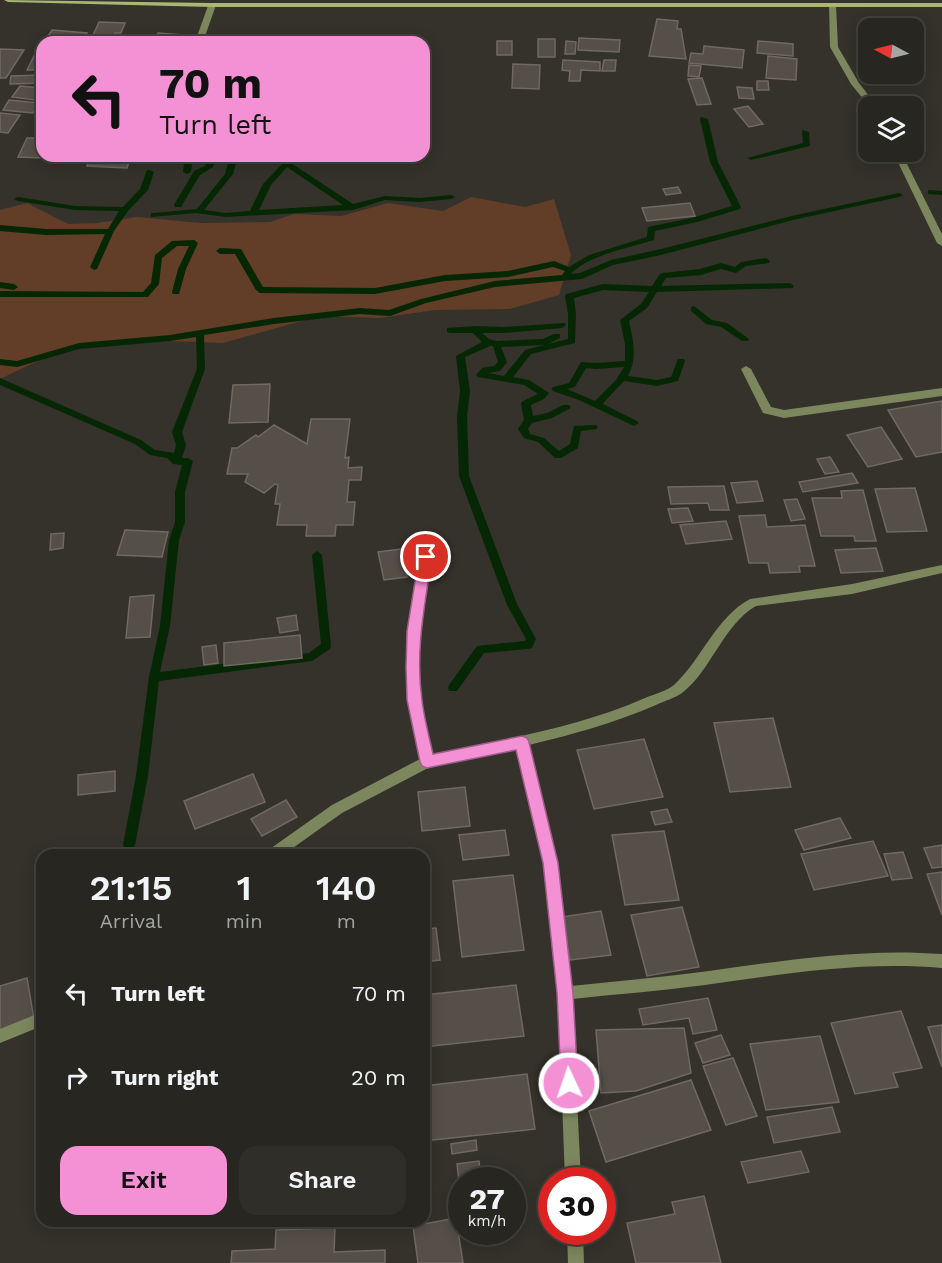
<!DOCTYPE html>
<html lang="en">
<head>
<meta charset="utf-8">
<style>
	:root { --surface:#272620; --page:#2f2e29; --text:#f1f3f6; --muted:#a4a5a5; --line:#43433e; --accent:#f491d4 }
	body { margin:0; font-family:"Work Sans",sans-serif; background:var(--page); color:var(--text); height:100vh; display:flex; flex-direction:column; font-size:22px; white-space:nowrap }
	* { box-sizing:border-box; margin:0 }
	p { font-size:20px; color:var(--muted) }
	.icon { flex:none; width:33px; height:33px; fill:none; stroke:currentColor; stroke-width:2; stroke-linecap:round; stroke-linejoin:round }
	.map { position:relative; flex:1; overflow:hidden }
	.details { position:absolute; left:36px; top:849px; width:394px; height:378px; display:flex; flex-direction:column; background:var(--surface); border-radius:18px; box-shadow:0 3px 15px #0003,0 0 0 2px var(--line) }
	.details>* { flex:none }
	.banner { position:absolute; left:36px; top:36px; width:394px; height:126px; border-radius:18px; box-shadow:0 3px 15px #0003,0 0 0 2px var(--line); background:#f491d4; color:#111; overflow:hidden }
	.needle { width:39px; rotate:277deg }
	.tools { position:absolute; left:858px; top:18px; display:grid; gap:12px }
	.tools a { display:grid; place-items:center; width:66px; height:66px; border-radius:12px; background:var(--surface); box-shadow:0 3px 15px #0003,0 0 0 2px var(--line); font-size:30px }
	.speed { position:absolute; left:448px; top:1167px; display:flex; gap:12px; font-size:30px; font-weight:700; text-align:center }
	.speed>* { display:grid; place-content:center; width:78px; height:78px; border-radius:50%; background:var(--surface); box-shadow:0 3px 15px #0003,0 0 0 2px var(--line); line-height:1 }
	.speed small { font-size:15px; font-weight:400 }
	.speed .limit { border:9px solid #d22; background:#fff; color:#111 }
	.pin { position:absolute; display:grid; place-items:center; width:51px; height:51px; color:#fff; margin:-26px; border:3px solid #fff; border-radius:50%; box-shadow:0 2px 6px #0007 }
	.me { position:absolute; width:66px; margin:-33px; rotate:357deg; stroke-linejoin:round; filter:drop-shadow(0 0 4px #0008) }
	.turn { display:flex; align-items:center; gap:21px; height:126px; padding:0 24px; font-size:27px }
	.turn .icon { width:78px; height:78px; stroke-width:2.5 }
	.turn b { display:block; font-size:42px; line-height:51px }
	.eta { display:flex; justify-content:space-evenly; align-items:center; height:102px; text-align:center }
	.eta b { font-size:36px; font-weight:600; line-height:42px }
	.button { display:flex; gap:12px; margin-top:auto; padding:12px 24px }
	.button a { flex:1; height:69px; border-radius:18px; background:var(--accent); color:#111; font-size:24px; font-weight:600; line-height:69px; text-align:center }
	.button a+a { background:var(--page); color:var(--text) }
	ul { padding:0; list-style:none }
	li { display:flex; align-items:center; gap:18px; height:84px; padding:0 24px }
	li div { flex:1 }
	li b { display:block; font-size:22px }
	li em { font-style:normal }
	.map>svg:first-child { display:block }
	.green { fill:#623d28 }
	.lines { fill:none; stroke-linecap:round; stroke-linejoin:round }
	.stream { fill:#062704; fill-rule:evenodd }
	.building { fill:#554f48; stroke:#6f6962; stroke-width:1.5 }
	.street { fill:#7d875e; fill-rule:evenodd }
	.secondary { fill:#a8b775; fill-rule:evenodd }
	.route { fill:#f491d4; stroke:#9f5e8a; stroke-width:1.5 }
</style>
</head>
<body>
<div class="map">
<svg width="942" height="1263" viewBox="0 0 942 1263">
	<rect width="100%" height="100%" fill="#34322a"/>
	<polygon class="green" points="471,197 525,207 554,199 571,255 559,295 510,309 435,310 380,318 320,316 223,343 142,340 57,352 0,379 0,210 27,203 68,224 97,223 137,217 201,223 270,222 294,214 341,216 388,203 443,211"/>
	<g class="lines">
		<g class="stream">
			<path d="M701,117L708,119L718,162L741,207L740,209L697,222L655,231L654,240C629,248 588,255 571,274L580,273L611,260L661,249L796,215L899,193L903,195L899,197L797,219L661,255L613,265L582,279L495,287L426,303L390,316L360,314L274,324L204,335L205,369L182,432L186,445L182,458H188L193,461L185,492V522L179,540L170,626L160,672L309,653L321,644L312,555L317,551L322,555L331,646L330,649L312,661L159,681L148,776L135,845L133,849L129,850L125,849L123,845L136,776L149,677L160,626L169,540L175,522V492L182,465L173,464L167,458L150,455L135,444L0,385V378L141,440L155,450L174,453L176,445L172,432L197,369L196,337L170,341L79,349L17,367L0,365V359L17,361L79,343L170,335L274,318L360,308L389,310L421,299L495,281L562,275L565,271L553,267L508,277L445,281L375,294L260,293L256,290L235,254H220L216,251L220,248L241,249L263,287L375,288L445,275L508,271L554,261L569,267L589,255L647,237L648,227L692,218L732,206L710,162L700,119Z"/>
			<polygon points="802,130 809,132 810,146 751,160 747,158 803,143"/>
			<polygon points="185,156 193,156 191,172 187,174 183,172"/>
			<polygon points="208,156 216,156 213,167 200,175 181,207 175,207 174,205 194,171 205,166"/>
			<path d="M230,156H238L233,174L204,210L226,213L250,211L263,184L282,164L272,156H281L284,158L285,156H293L291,163L353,204L385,196L420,198L451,195L455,197L451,199L420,202L385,200L353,210L226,217L196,213L151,217V213H154L197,209L225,174ZM287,167L343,205L259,210L271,185Z"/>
			<polygon points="147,170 150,170 154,172 148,190 128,211 114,231 97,269 94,270 90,267 105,234 46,235 0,231 0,225 46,229 108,229 119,211 75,210 18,201 14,199 18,197 75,206 123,207 140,189"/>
			<polygon points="928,190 942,191 942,195 928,194"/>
			<polygon points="194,240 198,243 186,269 179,294 173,294 172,292 178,269 189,246 177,246 162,258 159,284 148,297 0,297 0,291 143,292 151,283 155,255 172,241"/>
			<path d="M766,258L770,261L769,263L746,266L736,273L721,269L701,275L666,278L661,286L790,283L794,286L793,288L657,292L647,308L629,321C633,340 638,357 628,376L657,380L671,377L678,359H684L685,361L678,381L657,386L624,381L605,401L603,404L637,421L639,423L634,426L579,400L553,391L551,389L553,387L569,383L581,362L596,363L625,361V344L620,320L641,304L649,292L603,290L574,298L576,314L575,343L531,354L513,377L529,380L549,393L544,399L531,405L533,416L547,413L563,405H569L571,407L569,409L552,418L532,423L528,429L530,434L544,438L559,451L570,444L574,426L596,425L598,427L596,429L581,431L578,448L561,458H555L538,442L524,438L518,429L524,420L521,403L523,401L538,394L524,385L478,377L476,375L482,368L494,366L498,362L493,346H490L465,357L470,391L467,416L469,476L517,604L536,639L532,648L528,649L484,653L457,691H449L448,688L449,685L477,646L525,641L526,639L507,605L459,476L457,416L460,391L456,356L482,342L473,333H450L447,332V328L475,326L504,327L565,323L566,325L562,328L504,333H482L489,339L496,341L543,339L554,334H560V338L548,344L568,339V314L565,296L566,294L603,284L652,286L660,274L663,273L700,269L721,263L735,267L741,262ZM544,345L525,350L504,376L488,373L500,371L507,362L501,347ZM624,367L616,380L595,401L567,389L575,387L586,368L596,369Z"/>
			<polygon points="0,282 14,284 18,287 14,290 0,288"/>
			<polygon points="694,306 712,320 727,323 749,339 748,341 742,341 721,327 706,324 691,311 691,307"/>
		</g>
	</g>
	<g class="building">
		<polygon points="657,19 678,21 677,29 681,29 686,59 649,56"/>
		<polygon points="99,22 125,23 121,33 115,33 112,42 90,42"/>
		<polygon points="52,30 87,33 81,42 44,42"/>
		<polygon points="158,33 195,36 192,42 153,42"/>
		<polygon points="124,35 151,37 148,42 121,42"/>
		<polygon points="272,38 301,39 300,42 271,42"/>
		<polygon points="579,38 620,40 619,52 578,50"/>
		<rect x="538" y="39" width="17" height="18"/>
		<rect x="497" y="41" width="15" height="14"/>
		<polygon points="566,41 576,42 575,54 565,54"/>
		<polygon points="758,41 793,44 793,56 757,53"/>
		<polygon points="914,45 915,46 917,78 871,74 914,74"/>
		<polygon points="704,46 744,50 742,68 689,63 691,53 703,54"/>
		<polygon points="0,49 24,50 6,78 0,78"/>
		<polygon points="35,54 42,55 42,70 27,70"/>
		<polygon points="768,56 797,59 796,80 766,78"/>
		<polygon points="563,60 600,62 600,71 581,70 580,81 569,81 570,71 562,70"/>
		<polygon points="604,60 616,60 615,71 602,71"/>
		<polygon points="513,64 540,65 539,89 512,88"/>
		<polygon points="689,65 701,66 699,77 688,76"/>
		<polygon points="42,75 42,83 10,84 11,76"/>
		<polygon points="702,78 711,104 697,105 688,79"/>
		<polygon points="757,81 768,81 769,90 757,90"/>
		<polygon points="20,86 42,88 42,101 12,97"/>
		<polygon points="737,87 752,88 754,99 739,98"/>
		<polygon points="9,100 40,103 33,113 3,110"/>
		<polygon points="748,106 763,124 749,127 734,109"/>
		<polygon points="0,113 20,115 8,133 0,132"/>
		<polygon points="27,138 42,138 43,158 18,157"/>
		<polygon points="46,156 71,156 68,162 44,160"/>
		<polygon points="91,156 131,156 127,168 87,166"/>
		<polygon points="678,187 681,193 666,195 663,189"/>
		<polygon points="690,203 695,216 647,221 642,208"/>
		<polygon points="270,384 268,422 229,423 233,385"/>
		<polygon points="942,401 942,452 916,457 888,410"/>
		<polygon points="311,419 350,419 345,458 349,457 348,468 362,467 361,480 349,480 347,502 355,502 353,525 336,525 335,536 306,536 307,525 277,525 280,504 275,504 278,485 275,484 264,493 245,482 248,474 227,474 232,448 237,448 256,435 258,437 274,425 307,444"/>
		<polygon points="881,427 902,459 868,467 847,435"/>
		<polygon points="830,457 839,472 825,474 817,459"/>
		<polygon points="852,473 858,483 803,492 799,482"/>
		<polygon points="757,481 763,501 737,503 731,483"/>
		<polygon points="724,486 729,510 710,510 708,503 671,504 668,487"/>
		<polygon points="915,488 927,531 887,532 875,489"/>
		<polygon points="863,490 876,541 855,541 854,536 821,536 812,498 842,498 841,491"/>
		<polygon points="797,499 805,519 791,521 784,500"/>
		<polygon points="688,508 693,521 672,523 668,509"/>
		<polygon points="765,515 767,527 805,525 815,566 799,566 800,572 770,573 768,563 749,563 739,516"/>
		<polygon points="726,521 732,539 686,544 680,525"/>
		<polygon points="125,530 168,532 162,557 117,555"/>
		<polygon points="64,533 63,548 50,550 51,534"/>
		<polygon points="876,548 883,571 841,573 835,550"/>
		<polygon points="401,549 407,577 384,580 378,552"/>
		<polygon points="154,595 150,637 126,638 130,597"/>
		<polygon points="296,615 298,630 280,633 277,618"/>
		<polygon points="300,635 302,658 224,666 224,643"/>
		<polygon points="216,645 218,663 204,665 202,647"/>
		<polygon points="773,718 791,787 730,792 714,723"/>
		<polygon points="644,739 663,797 594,809 577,750"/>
		<polygon points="115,771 115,791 78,795 78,775"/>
		<polygon points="253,774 265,802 195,829 184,801"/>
		<polygon points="465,787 470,826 422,831 418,792"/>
		<polygon points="286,800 297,817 262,836 251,819"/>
		<polygon points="667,809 672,822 655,825 651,812"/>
		<polygon points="840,818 851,838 804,850 795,830"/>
		<polygon points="505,830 509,855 463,860 459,835"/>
		<polygon points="664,831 679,900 625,905 612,835"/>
		<polygon points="873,841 888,876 814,890 801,854"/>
		<polygon points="942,845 942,867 932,868 924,848"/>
		<polygon points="903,852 912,878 892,880 884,854"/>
		<polygon points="942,872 942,915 927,874"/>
		<polygon points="513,875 524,950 462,957 453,881"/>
		<polygon points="682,907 699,967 647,976 631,915"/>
		<polygon points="601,911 611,955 570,960 561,917"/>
		<polygon points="436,928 440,960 424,962 424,929"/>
		<polygon points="27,978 34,1019 0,1030 0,986"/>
		<polygon points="516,985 524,1036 424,1047 424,995"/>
		<polygon points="708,998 717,1030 693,1034 689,1018 643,1025 639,1009"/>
		<polygon points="901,1011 922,1068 893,1073 898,1087 855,1094 831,1023"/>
		<polygon points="942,1025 942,1067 928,1027"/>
		<polygon points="684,1028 691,1073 636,1091 601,1093 596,1030"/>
		<polygon points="721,1035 730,1055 703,1063 695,1043"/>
		<polygon points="820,1036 839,1102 766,1110 750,1044"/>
		<polygon points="733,1058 757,1116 726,1125 703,1066"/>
		<polygon points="527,1074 535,1129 424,1141 424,1086"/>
		<polygon points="691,1080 711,1130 606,1162 589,1111"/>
		<polygon points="832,1107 840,1132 774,1143 767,1117"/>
		<polygon points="476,1140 477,1150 452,1154 451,1144"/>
		<polygon points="801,1151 809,1172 748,1183 741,1162"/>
		<polygon points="479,1161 481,1180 462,1180 461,1200 457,1164"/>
		<polygon points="704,1196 721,1263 636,1263 627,1223 675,1214 672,1202"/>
		<polygon points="456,1218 463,1263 418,1263 413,1226"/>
		<polygon points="335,1228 334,1252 385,1250 385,1263 231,1263 232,1251 275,1249 276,1230"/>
	</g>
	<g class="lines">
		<g class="street">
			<polygon points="209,3 216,5 203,42 195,42"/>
			<polygon points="829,3 836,5 838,47 859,83 877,106 869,106 851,84 830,47"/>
			<polygon points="893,152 901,152 942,234 942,246 937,243"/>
			<polygon points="746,366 751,369 771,407 784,410 942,388 942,396 784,418 763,413 741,369"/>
			<path d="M426,553L432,557C424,604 414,653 420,701C423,719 428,737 432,755C504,739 577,728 645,698C654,694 667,691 674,685C702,659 716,617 750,599L852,584L942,565V573L852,594L756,606C723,625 711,671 682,693C675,698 664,701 656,705C614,723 574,734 529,745L558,863L571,986C617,981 663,977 709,971C787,960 863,948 942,954V968C861,961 784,974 705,985C661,991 617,994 572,999L581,1180H565L558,993L544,863L517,747L430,767L342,813L283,855H265L267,851L332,805L420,759C416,740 410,720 408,700C402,652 412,604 420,557Z"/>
			<polygon points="42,1012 42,1026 0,1043 0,1029"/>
			<polygon points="567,1232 583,1232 584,1263 568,1263"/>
		</g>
		<polygon class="secondary" points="4,0 212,3 942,3 942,7 212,7 8,2"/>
	</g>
	<path class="route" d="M426,552L432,557C425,604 415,651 422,700C424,718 429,736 433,754L522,736L527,738L529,742L558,863L573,993L578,1083L575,1089L569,1091L563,1089L561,1083L557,993L543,863L516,750L427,768L422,766L420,762L407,700L406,667L407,631L419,557Z"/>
</svg>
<div class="tools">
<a><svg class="needle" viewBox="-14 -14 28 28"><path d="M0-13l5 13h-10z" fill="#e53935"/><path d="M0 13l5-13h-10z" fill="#a4a5a5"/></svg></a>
<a><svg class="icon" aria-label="layers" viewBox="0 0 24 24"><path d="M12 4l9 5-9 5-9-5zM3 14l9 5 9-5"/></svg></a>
</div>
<div class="speed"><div>27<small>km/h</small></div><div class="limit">30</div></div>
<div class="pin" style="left:426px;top:557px;background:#d93025"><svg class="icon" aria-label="arrive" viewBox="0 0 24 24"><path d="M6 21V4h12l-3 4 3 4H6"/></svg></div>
<svg class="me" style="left:569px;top:1083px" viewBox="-20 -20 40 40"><circle r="17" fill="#f491d4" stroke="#fff" stroke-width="3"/><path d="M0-11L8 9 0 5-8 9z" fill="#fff"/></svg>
<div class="banner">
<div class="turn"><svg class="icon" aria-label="left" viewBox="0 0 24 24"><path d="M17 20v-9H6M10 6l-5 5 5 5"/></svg><div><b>70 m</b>Turn left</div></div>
</div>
<section class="details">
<div class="eta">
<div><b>21:15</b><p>Arrival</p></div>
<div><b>1</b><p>min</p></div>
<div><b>140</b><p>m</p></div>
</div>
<ul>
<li><svg class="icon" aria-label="left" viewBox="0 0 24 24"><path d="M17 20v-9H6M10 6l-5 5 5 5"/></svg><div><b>Turn left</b></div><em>70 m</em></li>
<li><svg class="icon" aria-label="right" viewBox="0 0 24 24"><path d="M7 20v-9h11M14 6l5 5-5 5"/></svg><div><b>Turn right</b></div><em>20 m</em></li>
</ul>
<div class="button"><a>Exit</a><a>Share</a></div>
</section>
</div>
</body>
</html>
